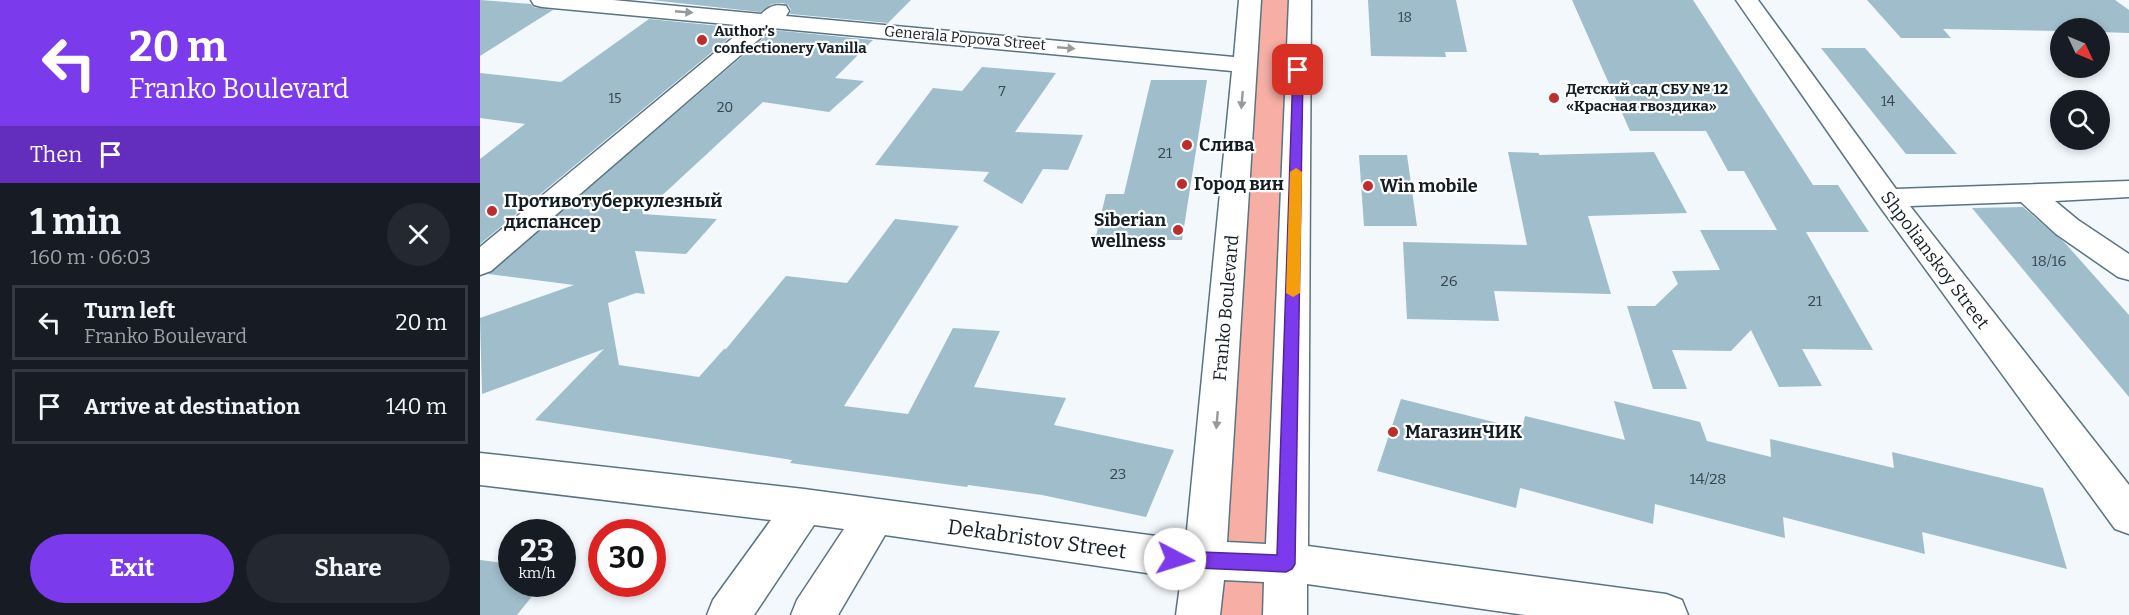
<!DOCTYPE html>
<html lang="en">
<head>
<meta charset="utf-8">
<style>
	:root { --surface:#171b24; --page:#242831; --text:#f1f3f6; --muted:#9ea1a6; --line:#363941; --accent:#7c3aed }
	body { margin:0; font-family:Bitter,serif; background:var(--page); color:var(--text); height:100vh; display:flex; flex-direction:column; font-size:22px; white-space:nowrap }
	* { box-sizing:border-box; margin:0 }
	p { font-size:20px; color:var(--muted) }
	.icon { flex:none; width:33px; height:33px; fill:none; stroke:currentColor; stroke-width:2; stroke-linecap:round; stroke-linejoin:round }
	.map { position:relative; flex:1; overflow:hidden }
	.side { display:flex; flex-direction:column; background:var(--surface); width:480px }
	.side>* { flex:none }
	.top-card { background:#7c3aed; color:#fff; overflow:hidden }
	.needle { width:39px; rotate:134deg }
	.tools { position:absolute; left:1570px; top:18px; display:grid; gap:12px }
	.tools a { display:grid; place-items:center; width:60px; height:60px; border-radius:50%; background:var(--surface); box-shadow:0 3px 9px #0003; font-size:30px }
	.speed { position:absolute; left:18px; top:519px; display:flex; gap:12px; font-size:30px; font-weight:700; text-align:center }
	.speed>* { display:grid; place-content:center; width:78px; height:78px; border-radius:50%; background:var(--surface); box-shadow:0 3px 9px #0003; line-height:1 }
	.speed small { font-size:15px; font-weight:400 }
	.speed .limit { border:9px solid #d22; background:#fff; color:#111 }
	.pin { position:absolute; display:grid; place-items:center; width:51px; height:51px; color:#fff; margin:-26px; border-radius:12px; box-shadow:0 3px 9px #0006 }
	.me { position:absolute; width:66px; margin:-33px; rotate:95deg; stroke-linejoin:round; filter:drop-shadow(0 0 4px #0008) }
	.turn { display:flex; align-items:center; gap:21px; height:126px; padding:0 30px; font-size:27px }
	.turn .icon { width:78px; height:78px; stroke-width:2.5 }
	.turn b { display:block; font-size:42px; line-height:51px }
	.then { display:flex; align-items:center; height:57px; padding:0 30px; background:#0003; gap:12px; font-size:22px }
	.round { display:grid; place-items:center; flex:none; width:63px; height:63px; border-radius:32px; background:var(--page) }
	.summary { display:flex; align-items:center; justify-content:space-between; height:102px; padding:0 30px }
	h1 { font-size:36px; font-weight:700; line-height:45px }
	.cta { display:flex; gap:12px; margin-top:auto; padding:12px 30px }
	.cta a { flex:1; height:69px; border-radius:36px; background:var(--accent); color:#fff; font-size:24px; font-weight:700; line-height:69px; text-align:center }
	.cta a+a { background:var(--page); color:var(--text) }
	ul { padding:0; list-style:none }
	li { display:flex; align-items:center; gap:18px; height:75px; margin:0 12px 9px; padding:0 18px; border:3px solid var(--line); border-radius:0px }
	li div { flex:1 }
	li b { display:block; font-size:22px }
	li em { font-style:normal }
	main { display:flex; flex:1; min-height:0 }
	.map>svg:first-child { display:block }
	.green { fill:#f6aea5 }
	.building { fill:#a0bdcb }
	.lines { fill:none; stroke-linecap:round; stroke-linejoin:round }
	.minor-casing { stroke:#5a7482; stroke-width:3 }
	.minor { fill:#fff; fill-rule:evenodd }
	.oneway { fill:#959a9c }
	.route { fill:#7c3aed; stroke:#51269a; stroke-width:1.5 }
	.slow { fill:#f59e0b }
	.poi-dot { fill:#bc2d2b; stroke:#fff; stroke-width:2 }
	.labels { text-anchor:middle; stroke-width:4.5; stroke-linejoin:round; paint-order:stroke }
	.far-number-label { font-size:14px; fill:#37464e }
	.far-poi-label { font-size:15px; font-weight:bold; fill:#141f24; stroke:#fff; text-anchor:start }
	.far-street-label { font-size:15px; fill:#141f24; stroke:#fff }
	.number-label { font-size:15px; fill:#37464e }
	.poi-label { font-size:18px; font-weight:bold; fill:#141f24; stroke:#fff; text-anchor:start }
	.street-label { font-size:18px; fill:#141f24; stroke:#fff }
	.near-street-label { font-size:21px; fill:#141f24; stroke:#fff }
</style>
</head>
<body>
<main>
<section class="side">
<div class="top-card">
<div class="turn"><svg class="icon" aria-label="left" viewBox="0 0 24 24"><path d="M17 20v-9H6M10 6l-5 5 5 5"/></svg><div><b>20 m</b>Franko Boulevard</div></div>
<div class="then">Then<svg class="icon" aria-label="arrive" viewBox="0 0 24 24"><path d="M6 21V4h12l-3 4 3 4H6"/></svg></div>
</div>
<div class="summary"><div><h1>1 min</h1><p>160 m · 06:03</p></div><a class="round"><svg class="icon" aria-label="close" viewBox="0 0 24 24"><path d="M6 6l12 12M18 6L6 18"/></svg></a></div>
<ul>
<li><svg class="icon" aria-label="left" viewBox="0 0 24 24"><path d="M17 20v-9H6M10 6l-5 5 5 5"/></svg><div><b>Turn left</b><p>Franko Boulevard</p></div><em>20 m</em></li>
<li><svg class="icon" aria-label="arrive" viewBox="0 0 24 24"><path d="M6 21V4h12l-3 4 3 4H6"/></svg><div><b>Arrive at destination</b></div><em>140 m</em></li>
</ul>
<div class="cta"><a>Exit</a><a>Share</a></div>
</section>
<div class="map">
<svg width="1649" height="615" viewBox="0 0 1649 615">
	<rect width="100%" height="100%" fill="#f2f8fb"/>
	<g class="green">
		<polygon points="779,0 810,0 788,552 745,550"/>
		<polygon points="743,572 787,574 785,615 738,615"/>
	</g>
	<g class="building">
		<polygon points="0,0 51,4 53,7 73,10 0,56"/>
		<polygon points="171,0 431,0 408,23 310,14 311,10 308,5 302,3 292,4 280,12"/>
		<polygon points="888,0 976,0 987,52 965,52 966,57 891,56"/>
		<polygon points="1092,0 1213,0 1333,185 1358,185 1389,232 1326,232 1393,350 1322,349 1342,386 1299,387 1271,330 1251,351 1192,350 1207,389 1173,389 1147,306 1175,306 1198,284 1192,271 1240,270 1220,230 1297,230 1264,171 1248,171 1226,131 1150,131"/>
		<polygon points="1387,0 1635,0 1649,10 1649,33 1620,32 1620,28 1581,28 1581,31 1463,29 1471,38 1421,38"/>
		<polygon points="169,19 261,28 0,244 0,159 45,124 0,118 0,73 81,82"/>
		<polygon points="293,30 393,40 355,78 384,81 349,112 283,102 162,214 237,219 206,254 155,251 165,294 156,293 128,303 139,365 219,377 244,349 246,349 306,276 367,283 415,219 479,226 364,406 428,414 473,328 520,331 494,387 586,398 574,425 694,450 666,517 562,495 488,485 487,487 310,463 312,460 55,420 124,349 2,394 0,318 94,285 8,274"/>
		<polygon points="1341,48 1385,48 1477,154 1426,154"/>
		<polygon points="502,67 576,73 535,132 603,135 588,170 563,169 542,204 503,181 509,172 395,165 453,88 482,91"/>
		<polygon points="671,80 727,80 702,240 615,240 626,194 644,194"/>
		<polygon points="1028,152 1059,153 1059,155 1174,152 1207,213 1108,216 1131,294 1014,291 1019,321 927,319 923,242 1047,245"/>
		<polygon points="879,155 927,155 937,226 884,226"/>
		<polygon points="1543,207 1585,243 1649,315 1649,397 1492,208"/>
		<polygon points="921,399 1042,429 1045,416 1145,440 1134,401 1220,422 1227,441 1291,457 1290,439 1414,468 1412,452 1563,488 1587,569 1442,532 1445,554 1303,517 1305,538 1175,504 1173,524 1040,488 1036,508 897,471"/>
		<polygon points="0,560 32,564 32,584 62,584 37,615 0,615"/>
	</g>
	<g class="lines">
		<defs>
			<g id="minor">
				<path d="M51,0H133L281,14C290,6 295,4 306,6L309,11L306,16L754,57L759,0H781L747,542L786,544L809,0H831L828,546L1186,594L1202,600L1208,615H1045L827,584V615H783L784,582L744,580L740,615H696L701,578L405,535L358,615H311L317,600L364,529L334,525L274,615H227L233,600L291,520L0,485V453L324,489L706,540L752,71L292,28L11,271L0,275V247L267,26L62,7L54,5Z"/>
				<polygon points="1256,0 1278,0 1416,189 1649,181 1649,197 1575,201 1598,220 1649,254 1649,280 1638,277 1576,234 1541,202 1430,206 1649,485 1649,534 1635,529 1398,204"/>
			</g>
		</defs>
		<use href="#minor" class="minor-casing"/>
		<use href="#minor" class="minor"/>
	</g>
	<defs><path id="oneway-solid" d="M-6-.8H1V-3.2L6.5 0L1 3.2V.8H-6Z" transform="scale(1.5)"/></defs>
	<g class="oneway">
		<use href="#oneway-solid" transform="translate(204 12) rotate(5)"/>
		<use href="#oneway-solid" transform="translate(586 48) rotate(5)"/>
		<use href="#oneway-solid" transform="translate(762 100) rotate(95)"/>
		<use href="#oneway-solid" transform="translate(737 420) rotate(95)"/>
	</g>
	<polygon class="route" points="818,67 823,70 815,564 812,569 806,572 695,567 689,564 686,559 689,553 695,551 797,555 813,70"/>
	<polygon class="slow" points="816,168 822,172 820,293 813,297 806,293 810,172"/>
	<g class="poi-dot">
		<circle cx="222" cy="40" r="6"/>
		<circle cx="1074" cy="98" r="6"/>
		<circle cx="707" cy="145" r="6"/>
		<circle cx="702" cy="184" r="6"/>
		<circle cx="888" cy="186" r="6"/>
		<circle cx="12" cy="211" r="6"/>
		<circle cx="698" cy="230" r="6"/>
		<circle cx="913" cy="432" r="6"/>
	</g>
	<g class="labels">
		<g class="far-number-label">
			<text x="925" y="22">18</text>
			<text x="522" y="96">7</text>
			<text x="135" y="103">15</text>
			<text x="1408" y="106">14</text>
			<text x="245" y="112">20</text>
		</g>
		<g class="far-poi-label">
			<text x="234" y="36">Author’s<tspan x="234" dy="17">confectionery Vanilla</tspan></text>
			<text x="1086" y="94">Детский сад СБУ № 12<tspan x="1086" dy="17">«Красная гвоздика»</tspan></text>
		</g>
		<g class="far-street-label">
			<text transform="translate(485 38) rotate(5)" y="5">Generala Popova Street</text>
		</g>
		<g class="number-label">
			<text x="685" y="158">21</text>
			<text x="1569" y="266">18/16</text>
			<text x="969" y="286">26</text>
			<text x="1335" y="306">21</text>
			<text x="638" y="479">23</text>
			<text x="1228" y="484">14/28</text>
		</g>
		<g class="poi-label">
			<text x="719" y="151">Слива</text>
			<text x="714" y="190">Город вин</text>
			<text x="900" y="192">Win mobile</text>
			<text x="24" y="207">Противотуберкулезный<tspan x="24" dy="21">диспансер</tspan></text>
			<text x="686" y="226" text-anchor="end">Siberian<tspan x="686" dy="21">wellness</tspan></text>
			<text x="925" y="438">МагазинЧИК</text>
		</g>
		<g class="street-label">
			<text transform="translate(1455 260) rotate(53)" y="6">Shpolianskoy Street</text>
			<text transform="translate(746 308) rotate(-85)" y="6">Franko Boulevard</text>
		</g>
		<g class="near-street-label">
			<text transform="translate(557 539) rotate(8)" y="7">Dekabristov Street</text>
		</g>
	</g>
</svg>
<div class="tools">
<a><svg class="needle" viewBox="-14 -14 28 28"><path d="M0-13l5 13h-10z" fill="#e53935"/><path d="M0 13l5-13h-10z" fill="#9ea1a6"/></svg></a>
<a><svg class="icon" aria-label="search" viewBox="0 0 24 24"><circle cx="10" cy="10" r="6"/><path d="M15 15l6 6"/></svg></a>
</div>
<div class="speed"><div>23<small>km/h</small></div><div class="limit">30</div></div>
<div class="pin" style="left:818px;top:70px;background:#d93025"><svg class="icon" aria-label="arrive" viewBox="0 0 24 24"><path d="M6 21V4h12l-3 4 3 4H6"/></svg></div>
<svg class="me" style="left:695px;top:559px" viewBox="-20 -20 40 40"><circle r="19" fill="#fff"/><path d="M0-13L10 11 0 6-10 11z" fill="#7c3aed"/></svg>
</div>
</main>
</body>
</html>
